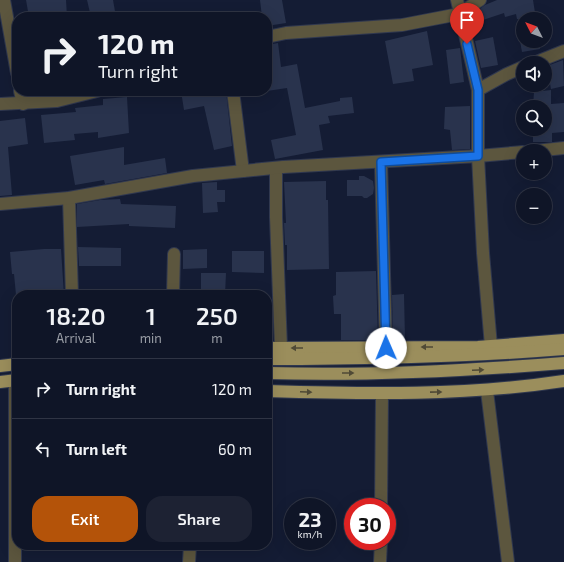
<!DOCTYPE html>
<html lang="en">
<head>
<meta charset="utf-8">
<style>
	:root { --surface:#0f1527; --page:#1d2233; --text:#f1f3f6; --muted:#9b9fa7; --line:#2f3444; --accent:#b45309 }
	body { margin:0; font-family:"Exo 2",sans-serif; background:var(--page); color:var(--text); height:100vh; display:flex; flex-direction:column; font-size:15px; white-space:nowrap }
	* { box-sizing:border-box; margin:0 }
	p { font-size:13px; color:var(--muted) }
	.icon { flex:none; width:22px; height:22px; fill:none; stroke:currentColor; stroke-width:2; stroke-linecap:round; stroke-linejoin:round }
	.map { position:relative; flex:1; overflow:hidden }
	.panel { position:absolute; left:12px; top:290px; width:260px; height:260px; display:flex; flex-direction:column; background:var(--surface); border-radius:16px; box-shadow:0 4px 16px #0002,0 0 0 1px var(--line) }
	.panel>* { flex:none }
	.hud { position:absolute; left:12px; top:12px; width:260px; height:84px; border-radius:16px; box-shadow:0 4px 16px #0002,0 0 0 1px var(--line); background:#0f1527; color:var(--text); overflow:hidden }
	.needle { width:26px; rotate:312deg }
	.tools { position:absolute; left:516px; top:12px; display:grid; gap:8px }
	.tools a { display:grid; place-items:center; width:36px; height:36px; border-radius:50%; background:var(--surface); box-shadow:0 4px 16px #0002,0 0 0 1px var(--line); font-size:20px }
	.speed { position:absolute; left:284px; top:498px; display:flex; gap:8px; font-size:20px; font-weight:700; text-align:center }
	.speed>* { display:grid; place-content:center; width:52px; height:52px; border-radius:50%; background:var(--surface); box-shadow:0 4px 16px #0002,0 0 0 1px var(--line); line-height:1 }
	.speed small { font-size:10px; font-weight:400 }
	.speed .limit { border:6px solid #d22; background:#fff; color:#111 }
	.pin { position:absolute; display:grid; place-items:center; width:34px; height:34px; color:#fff; margin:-41px -17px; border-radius:50% 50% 50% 0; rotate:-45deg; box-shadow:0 0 4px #0007 }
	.pin .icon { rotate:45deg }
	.me { position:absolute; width:44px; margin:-22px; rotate:359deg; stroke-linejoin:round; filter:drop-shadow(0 0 3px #0008) }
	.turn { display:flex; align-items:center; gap:14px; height:84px; padding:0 20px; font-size:18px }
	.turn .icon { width:52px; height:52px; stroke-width:2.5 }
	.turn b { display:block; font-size:28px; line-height:34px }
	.eta { display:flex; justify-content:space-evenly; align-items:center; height:68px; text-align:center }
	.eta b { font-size:24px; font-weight:600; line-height:28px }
	.button { display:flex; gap:8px; margin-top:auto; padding:8px 20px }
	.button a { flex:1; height:46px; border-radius:16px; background:var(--accent); color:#fff; font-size:16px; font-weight:600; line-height:46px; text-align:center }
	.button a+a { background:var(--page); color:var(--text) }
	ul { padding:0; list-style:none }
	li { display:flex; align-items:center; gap:12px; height:60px; padding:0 20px; border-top:1px solid var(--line) }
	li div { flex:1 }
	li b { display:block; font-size:15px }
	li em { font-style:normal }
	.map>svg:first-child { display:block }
	.building { fill:#29334d }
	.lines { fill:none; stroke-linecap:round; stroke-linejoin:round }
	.minor-casing { stroke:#30384f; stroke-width:14 }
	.major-casing { stroke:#30384f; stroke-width:14 }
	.minor { stroke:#5c563e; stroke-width:12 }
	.major { stroke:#9b8e5c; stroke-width:12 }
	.oneway { fill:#504a36 }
	.route-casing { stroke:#114b97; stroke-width:10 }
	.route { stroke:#1a73e8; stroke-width:7 }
</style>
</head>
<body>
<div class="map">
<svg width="564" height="562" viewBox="0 0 564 562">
	<rect width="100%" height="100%" fill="#141c34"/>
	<g class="building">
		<polygon points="26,0 66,0 67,17 29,17"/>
		<polygon points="87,0 113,0 116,17 91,17"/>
		<polygon points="260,0 282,0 286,23 267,26 267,17 262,17"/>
		<polygon points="497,0 533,0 536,19 517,19 516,14 505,17 504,13 477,22 474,13 485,5"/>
		<polygon points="427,31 433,65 412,69 414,81 393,84 385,41"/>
		<polygon points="493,37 498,65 481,68 475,41"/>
		<polygon points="520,41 539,41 540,49 522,52"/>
		<polygon points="278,43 281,67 297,64 305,108 340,101 340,98 352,97 354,113 328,116 330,123 319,125 323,150 275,159 271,140 296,135 287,88 267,91 267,45"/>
		<polygon points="460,48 464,82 450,84 446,50"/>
		<polygon points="563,60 564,86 551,89 547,66"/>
		<polygon points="551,90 551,104 564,103 564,132 552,133 552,142 533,142 533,129 545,129 545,107 533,107 534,92"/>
		<polygon points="181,91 226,91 232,146 214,150 204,106 184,110"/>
		<polygon points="127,97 129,133 98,138 98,132 74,134 75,140 44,143 41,115 76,112 75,108 103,105 103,99"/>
		<polygon points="470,106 470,149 452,150 450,130 444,129 445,107"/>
		<polygon points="25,118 28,144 8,147 12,195 0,196 0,121"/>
		<polygon points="124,147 124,165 165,158 167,173 105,184 104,180 75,185 70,156"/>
		<polygon points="359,176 364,176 373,181 374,188 373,194 367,198 364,198 362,196 347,196 347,180 359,180"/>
		<polygon points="326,181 326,200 328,200 329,269 287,270 287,245 285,245 284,223 286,223 284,182"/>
		<polygon points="217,182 217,190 225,190 225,202 217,202 218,212 203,213 202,183"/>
		<polygon points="120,199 121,204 176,206 175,228 129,226 129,224 77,227 77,204 100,200"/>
		<polygon points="78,247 121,248 121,266 79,266"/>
		<polygon points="44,249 61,249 64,295 16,295 14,274 12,274 10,252"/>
		<polygon points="207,249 207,268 183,269 183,250"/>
		<polygon points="232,251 264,251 264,273 232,272"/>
		<polygon points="376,271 378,340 341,340 341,314 334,314 333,296 336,295 336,272"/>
		<polygon points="201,273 226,273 225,295 201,295"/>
		<polygon points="404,294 405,340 393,340 392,295"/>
	</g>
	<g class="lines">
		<defs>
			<g id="minor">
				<polyline points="4,0 17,73"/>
				<polyline points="457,0 478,90"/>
				<polyline points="267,37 286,33 402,25 459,14 480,0"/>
				<polyline points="534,63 564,51"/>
				<polyline points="20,91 23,104"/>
				<polyline points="233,91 243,171"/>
				<polyline points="0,104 57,101 97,91"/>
				<polyline points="535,151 564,148"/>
				<polyline points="381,162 386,348"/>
				<polyline points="276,168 276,217 281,348"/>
				<polyline points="69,198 72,295"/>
				<polyline points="0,204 69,198 193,176 283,167 478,156 523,152"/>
				<polyline points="173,295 174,254"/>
				<polyline points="491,346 483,253 478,156 478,90 507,74 523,67"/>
				<polyline points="15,380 15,562"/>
				<polyline points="487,391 508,562"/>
				<polyline points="381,507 382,393"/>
				<polyline points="189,562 190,545"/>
				<polyline points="380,562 381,541"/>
			</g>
			<g id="major">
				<polyline points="267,348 478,347 564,340"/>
				<path d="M267,359C366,359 465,357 564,349"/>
				<polyline points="0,366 17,364"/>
				<path d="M267,373C366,376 465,371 564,363"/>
				<polyline points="0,382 17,380"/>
				<path d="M267,391C366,394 466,396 564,381"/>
			</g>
		</defs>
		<use href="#minor" class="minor-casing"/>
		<use href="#major" class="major-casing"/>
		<use href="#minor" class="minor"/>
		<use href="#major" class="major"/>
	</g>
	<defs><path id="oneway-solid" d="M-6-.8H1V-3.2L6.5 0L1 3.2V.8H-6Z"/></defs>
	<g class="oneway">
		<use href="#oneway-solid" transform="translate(427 347) rotate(180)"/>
		<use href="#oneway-solid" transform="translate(297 348) rotate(180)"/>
		<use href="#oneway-solid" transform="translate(478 370) rotate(-2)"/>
		<use href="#oneway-solid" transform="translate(348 373)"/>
		<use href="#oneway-solid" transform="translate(306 392) rotate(2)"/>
		<use href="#oneway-solid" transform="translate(436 392) rotate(-1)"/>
	</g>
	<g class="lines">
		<defs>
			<polyline id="route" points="386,348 381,162 478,156 478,90 467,44"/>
		</defs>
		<use href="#route" class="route-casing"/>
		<use href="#route" class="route"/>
	</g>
</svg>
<div class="tools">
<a><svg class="needle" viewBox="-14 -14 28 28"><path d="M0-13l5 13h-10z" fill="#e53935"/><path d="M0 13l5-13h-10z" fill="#9b9fa7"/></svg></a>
<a><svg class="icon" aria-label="sound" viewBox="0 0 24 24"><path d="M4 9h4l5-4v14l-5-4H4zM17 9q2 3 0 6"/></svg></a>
<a><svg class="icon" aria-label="search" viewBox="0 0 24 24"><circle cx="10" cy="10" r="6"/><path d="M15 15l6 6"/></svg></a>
<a>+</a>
<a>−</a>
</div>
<div class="speed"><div>23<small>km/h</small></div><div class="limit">30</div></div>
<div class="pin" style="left:467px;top:44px;background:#d93025"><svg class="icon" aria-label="arrive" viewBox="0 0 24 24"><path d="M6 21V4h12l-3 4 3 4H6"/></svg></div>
<svg class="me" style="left:386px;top:348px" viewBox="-20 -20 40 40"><circle r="19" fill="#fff"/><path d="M0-13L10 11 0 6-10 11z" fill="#1a73e8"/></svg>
<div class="hud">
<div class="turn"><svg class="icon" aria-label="right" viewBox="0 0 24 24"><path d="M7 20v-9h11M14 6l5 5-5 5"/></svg><div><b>120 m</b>Turn right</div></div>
</div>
<section class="panel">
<div class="eta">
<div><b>18:20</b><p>Arrival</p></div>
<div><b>1</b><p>min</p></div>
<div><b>250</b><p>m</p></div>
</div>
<ul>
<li><svg class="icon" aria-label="right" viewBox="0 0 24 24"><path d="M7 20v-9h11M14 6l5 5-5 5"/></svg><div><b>Turn right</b></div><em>120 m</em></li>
<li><svg class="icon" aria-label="left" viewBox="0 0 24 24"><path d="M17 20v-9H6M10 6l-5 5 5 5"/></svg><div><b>Turn left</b></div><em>60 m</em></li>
</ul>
<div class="button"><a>Exit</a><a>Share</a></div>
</section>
</div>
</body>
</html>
